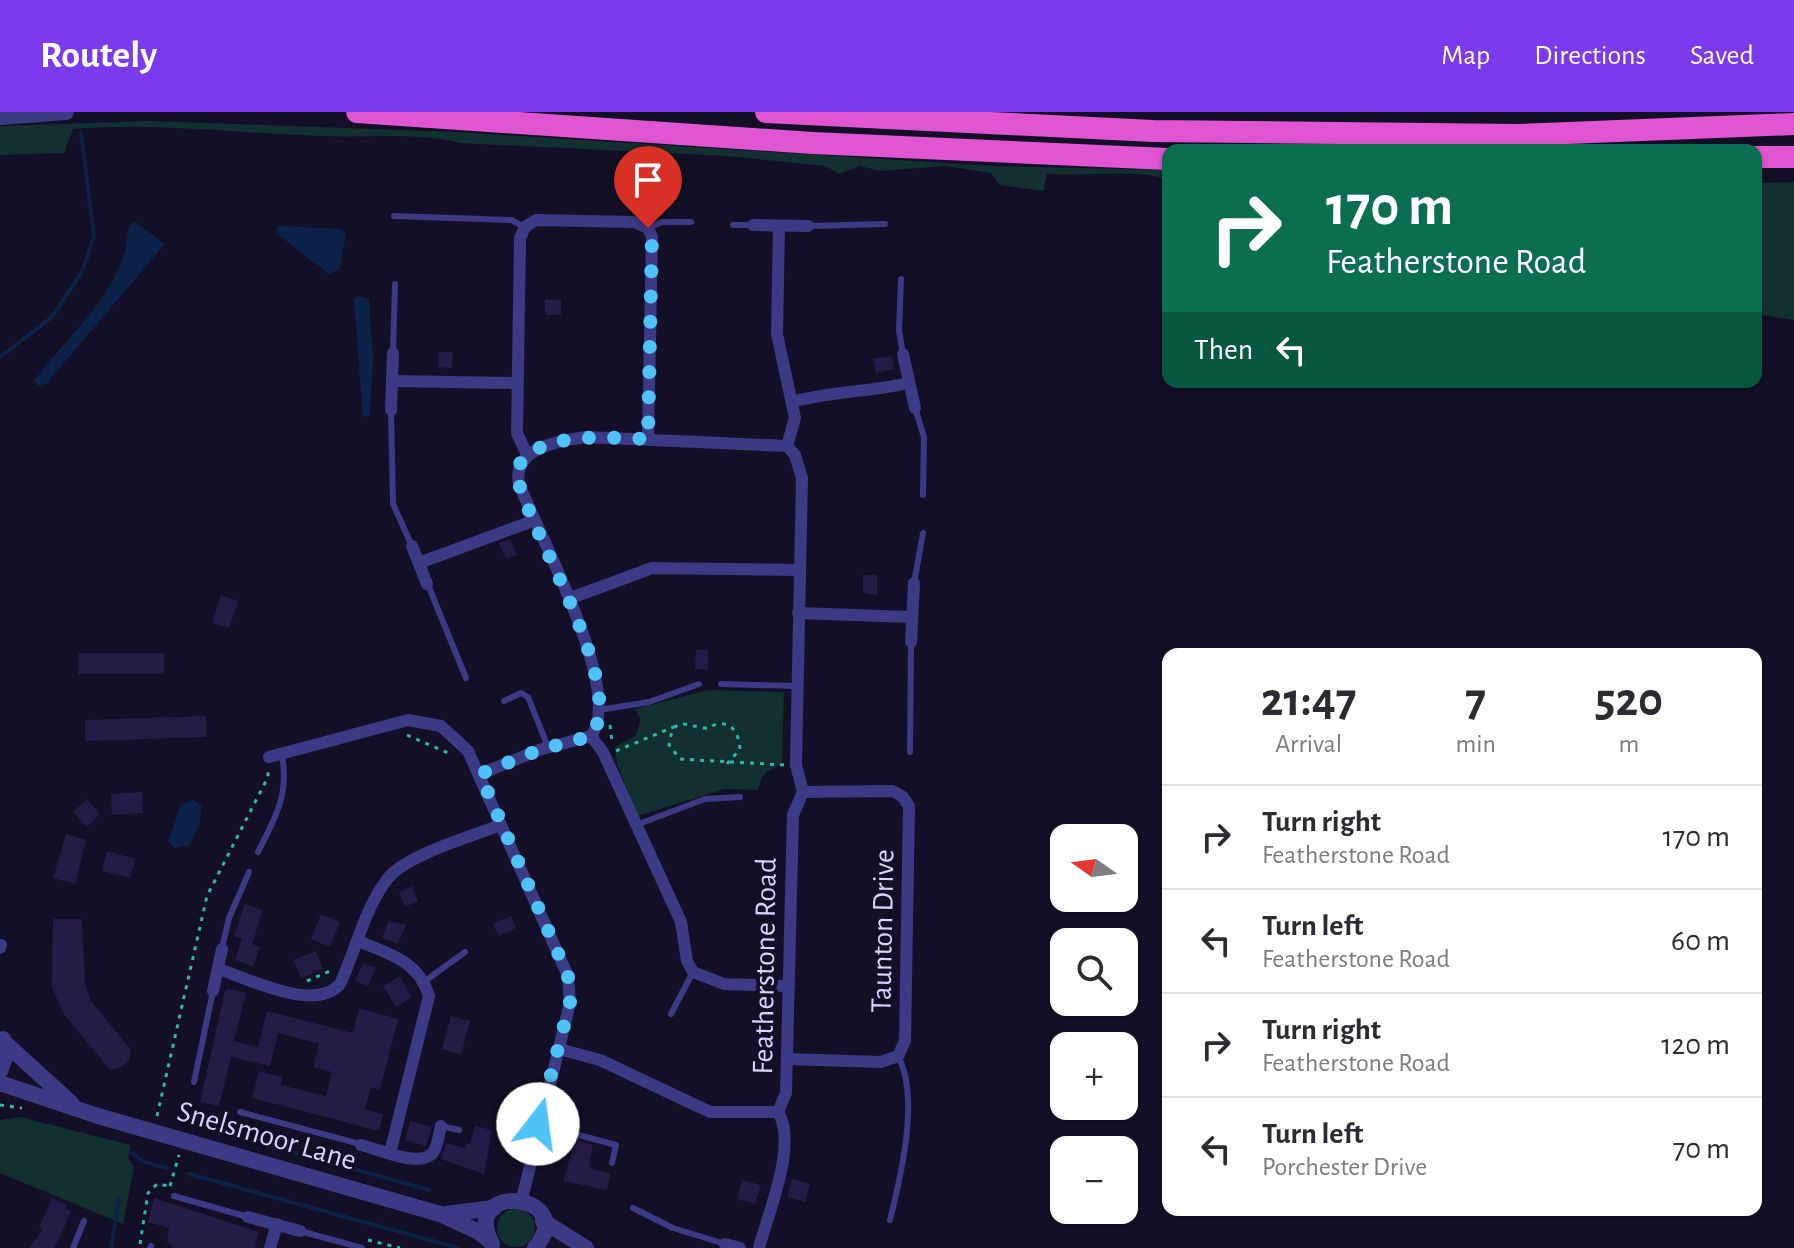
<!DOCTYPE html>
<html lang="en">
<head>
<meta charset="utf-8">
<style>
	:root { --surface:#fff; --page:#f2f2f3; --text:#2b2b33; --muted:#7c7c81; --line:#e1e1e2; --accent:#7c3aed }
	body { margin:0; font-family:"Alegreya Sans",sans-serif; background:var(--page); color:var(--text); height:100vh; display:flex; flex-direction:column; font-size:30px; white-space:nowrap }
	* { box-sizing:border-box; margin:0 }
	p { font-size:26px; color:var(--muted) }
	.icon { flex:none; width:44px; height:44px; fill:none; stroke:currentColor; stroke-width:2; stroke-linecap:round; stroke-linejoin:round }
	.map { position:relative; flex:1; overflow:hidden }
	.side { position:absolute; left:1162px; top:536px; width:600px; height:568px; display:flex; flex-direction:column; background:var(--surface); border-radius:16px; box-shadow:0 2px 6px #0004 }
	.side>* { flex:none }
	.hud { position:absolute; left:1162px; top:32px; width:600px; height:244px; border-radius:16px; box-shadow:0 2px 6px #0004; background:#0b6e4f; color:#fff; overflow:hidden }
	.needle { width:52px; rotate:284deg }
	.buttons { position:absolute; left:1050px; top:712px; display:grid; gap:16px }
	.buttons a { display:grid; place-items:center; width:88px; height:88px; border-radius:16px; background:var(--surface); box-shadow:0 2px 6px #0004; font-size:40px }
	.pin { position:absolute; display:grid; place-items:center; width:68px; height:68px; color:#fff; margin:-82px -34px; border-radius:50% 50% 50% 0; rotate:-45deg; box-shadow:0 0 8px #0007 }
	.pin .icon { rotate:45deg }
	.me { position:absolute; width:88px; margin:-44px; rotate:15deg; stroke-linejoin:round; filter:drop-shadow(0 0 6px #0008) }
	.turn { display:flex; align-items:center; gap:28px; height:168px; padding:0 32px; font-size:36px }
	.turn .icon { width:104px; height:104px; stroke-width:2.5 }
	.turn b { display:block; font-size:56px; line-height:68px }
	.then { display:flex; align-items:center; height:76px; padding:0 32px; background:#0003; gap:16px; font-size:30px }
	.eta { display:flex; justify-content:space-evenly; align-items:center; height:136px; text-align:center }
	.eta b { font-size:48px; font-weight:700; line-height:56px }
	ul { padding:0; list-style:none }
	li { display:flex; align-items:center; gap:24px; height:104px; padding:0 32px; border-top:2px solid var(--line) }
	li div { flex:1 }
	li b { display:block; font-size:30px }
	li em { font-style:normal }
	header { display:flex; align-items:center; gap:48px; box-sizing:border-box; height:112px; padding:0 40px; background:var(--accent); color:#fff }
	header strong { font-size:38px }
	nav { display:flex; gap:44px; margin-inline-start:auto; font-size:28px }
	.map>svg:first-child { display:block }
	.green { fill:#12302f }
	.water { fill:#0c2248 }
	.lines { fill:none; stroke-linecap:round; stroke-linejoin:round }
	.stream { stroke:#0c2248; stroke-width:4 }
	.building { fill:#241b47 }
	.path { stroke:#2fb8b0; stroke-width:3; stroke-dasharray:4 6; stroke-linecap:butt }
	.service { stroke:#3d3a85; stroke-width:6 }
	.minor { stroke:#3d3a85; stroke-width:12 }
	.tertiary { stroke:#3d3a85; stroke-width:16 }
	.trunk { stroke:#e055d1; stroke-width:22 }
	.route { stroke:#4fc3f7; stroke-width:14; stroke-dasharray:0 25.2 }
	.labels { text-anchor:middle; stroke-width:8; stroke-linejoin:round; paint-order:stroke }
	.street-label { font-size:30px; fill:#d9d4ff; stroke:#130f26 }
</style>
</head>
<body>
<header>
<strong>Routely</strong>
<nav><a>Map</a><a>Directions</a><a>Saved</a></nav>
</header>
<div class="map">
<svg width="1794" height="1136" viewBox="0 0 1794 1136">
	<rect width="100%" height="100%" fill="#130f26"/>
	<g class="green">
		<path d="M150,9L456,20L993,54L1168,58V67C1129,57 1088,64 1047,62L1043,79L1000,73L991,61L945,54L880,59L860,54L840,62L825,54L727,44L460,31C417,20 370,26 326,24C241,22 157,10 73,17L64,41L0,43V14Z"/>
		<polygon points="1794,70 1794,208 1756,202 1756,71"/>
		<path d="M708,578L784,580L782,653C767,657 761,663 758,678L724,677L638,704L617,652L615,635L636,623L641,608L635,597Z"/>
		<polygon points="20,1005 131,1033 128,1046 134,1055 123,1112 0,1061 0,1008"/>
		<circle cx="516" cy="1116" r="19"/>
	</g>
	<g class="water">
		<path d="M134,109L165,132L46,272L38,274L34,269C67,223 127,177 128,116Z"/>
		<polygon points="277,114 341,117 346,122 340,156 330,163 276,121"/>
		<polygon points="359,184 369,187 373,245 370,304 363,305 354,188"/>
		<polygon points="192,687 202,694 199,714 189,733 175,736 168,730 180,694"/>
	</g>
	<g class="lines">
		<g class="stream">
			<polyline points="0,245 52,205 83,158 94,124 81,21"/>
			<polyline points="187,1011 429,1078"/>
			<polyline points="132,1041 144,1050 167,1056"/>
			<polyline points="189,1062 459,1136"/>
			<polyline points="111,1136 119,1087"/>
		</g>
	</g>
	<g class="building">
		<polygon points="545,187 561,188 561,203 545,203"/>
		<polygon points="439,240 453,240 452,256 438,255"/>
		<polygon points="892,244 894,257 876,261 873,247"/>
		<polygon points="510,427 517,443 506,447 499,431"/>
		<polygon points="863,463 877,463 877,484 863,480"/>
		<polygon points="221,483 238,489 229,516 212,511"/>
		<polygon points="696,538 708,538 708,558 695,557"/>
		<rect x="78" y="541" width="86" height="21"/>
		<polygon points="206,604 206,625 85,629 85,608"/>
		<polygon points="142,680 143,701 112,703 111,682"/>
		<polygon points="87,687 100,702 87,715 73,700"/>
		<polygon points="66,722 86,728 75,772 53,766"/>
		<polygon points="107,739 136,747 130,766 102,759"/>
		<polygon points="412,774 418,789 405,795 399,780"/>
		<polygon points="245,792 263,798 252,832 260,835 253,854 235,848 242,827 234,824"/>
		<polygon points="321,802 340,810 330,835 311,827"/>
		<polygon points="511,804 516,816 498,824 493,812"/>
		<polygon points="53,807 82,807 85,872 91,889 131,938 129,949 120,956 110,958 63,901 52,875"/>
		<polygon points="389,809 406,813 398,832 382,826"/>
		<polygon points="316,839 323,857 301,866 293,848"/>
		<polygon points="363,851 376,856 368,874 355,869"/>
		<polygon points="400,864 412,885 396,895 383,874"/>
		<polygon points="229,877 246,881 234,929 258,935 267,899 353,921 359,896 398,907 380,978 371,975 365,997 383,1002 379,1019 252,986 259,959 283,965 281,973 326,984 332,960 313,955 319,932 278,921 270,954 231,945 219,994 200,990 225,879"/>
		<polygon points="451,904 470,909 461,942 442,937"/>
		<polygon points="410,1009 432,1015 426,1034 405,1028"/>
		<polygon points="475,1014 492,1018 484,1062 441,1047 446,1031 465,1036 467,1031 470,1032"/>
		<polygon points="576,1028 593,1033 589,1052 592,1057 611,1062 607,1078 563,1069"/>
		<polygon points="792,1067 810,1072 805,1090 787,1085"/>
		<polygon points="742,1068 761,1073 755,1092 737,1087"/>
		<polygon points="52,1086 67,1093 65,1097 71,1099 64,1116 54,1136 29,1136 43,1117 39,1115"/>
		<polygon points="154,1086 259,1120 255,1136 171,1136 172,1132 167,1131 169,1116 148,1110"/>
	</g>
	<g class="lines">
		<g class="path">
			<polyline points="610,613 612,630"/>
			<polyline points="407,623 448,641"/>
			<polyline points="616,639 676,614"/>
			<path d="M727,652L740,637C739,624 734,610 718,612C710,613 713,617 705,616C686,614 673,602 669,633L680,647L784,653"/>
			<polyline points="307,869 330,859"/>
			<polyline points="0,993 22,996"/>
			<polyline points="157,1004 207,784 268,665 268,656"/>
			<polyline points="170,1074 179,1043"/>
			<polyline points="368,1128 400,1136"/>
			<polyline points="140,1132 148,1081 157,1072 169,1074"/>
		</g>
		<g class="service">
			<polyline points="394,104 511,108 525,115"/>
			<polyline points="733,113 753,113"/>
			<polyline points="809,114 885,112"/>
			<polyline points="648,116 662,110 691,110"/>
			<polyline points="901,167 899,219 903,242"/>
			<polyline points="393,240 395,172"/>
			<polyline points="915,296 924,325 923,383"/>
			<polyline points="391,298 393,392 412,434"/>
			<polyline points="914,471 923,421"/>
			<polyline points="428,473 466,566"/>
			<polyline points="721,572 797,574"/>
			<polyline points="504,589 521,581 528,585 548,635"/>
			<polyline points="599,598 649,590 699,572"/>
			<polyline points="910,640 911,531"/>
			<polyline points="636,713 705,687 740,685"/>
			<path d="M258,740C276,704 289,684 282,643"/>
			<polyline points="222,836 229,806 249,760"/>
			<polyline points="425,869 465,840"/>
			<polyline points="671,902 693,860"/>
			<polyline points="194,970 213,879"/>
			<polyline points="240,1000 360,1032"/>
			<polyline points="538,1012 616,1033 612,1051"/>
			<polyline points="441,1014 459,1018"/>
			<polyline points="174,1084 248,1105"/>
			<polyline points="633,1096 673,1116 725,1132"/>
			<path d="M890,1108C901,1064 920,984 898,944"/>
			<polyline points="300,1119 362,1136"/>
			<polyline points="73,1136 84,1109"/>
			<polyline points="150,1136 151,1134"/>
		</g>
		<g class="minor">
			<polyline points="753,113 808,114"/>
			<polyline points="779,114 777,222 795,306 787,334"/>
			<polyline points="903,242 915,296"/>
			<polyline points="392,269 516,271"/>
			<path d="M792,290C831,279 870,280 909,271"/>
			<polyline points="391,298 393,241"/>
			<polyline points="527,343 517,321 520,126 525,115 536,108 634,110 648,116 652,125 648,327"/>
			<polyline points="412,434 427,472"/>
			<polyline points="419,451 533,409"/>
			<polyline points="571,486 652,456 799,458"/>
			<polyline points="798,501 910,505"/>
			<polyline points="911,530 914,471"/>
			<polyline points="591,624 603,640 681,810 687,849 693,860 724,872 789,874"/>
			<polyline points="269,645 408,608 441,614 468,639 568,864 570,891 522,1087"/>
			<path d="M480,662L539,638L591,624C625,580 538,421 519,372C512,336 558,329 586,325L787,334L795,343L802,366L796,653L803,680L793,703L786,981L778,1000"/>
			<path d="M358,829C389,842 419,849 429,884L390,1041"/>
			<polyline points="0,836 1,833"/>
			<path d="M218,857C250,867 315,901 340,872C356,838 365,794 389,765C409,742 471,725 500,713"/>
			<polyline points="213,879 222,837"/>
			<polyline points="559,937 600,948 710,1000 778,1000"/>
			<polyline points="787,947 881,950 898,944 905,929 909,694 902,684 892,679 803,680"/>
			<path d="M361,1033C378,1037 423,1058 434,1039C438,1032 439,1022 441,1014"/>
			<polyline points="248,1105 300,1119"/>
			<polyline points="725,1132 740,1136"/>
			<polyline points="270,1136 277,1112"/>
			<path d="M759,1136C768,1101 798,1032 778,1000"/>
		</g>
		<g class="tertiary">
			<polyline points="0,5 66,0"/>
			<polyline points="5,931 71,991"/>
			<polyline points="0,959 7,940 3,927"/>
			<polyline points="0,971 98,1004 440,1102 479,1120 490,1129"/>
			<polyline points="446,1102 494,1096"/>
			<polyline points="543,1109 586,1136"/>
			<path d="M492,1132C458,1067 581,1082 535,1136"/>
		</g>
		<g class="trunk">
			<polyline points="357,0 813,31 1168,47"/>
			<polyline points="766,0 1153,19 1517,23 1794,12"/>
			<polyline points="1756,45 1794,45"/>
		</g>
	</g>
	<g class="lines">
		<path class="route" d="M538,1012L570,891L568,864L480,662L539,638L591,624C629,574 527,418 516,360C531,317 612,326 648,327L652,125L648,116"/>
	</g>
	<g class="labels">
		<g class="street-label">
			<text transform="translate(882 819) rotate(-89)" y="10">Taunton Drive</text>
			<text transform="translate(764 854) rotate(-89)" y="10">Featherstone Road</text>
			<text transform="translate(267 1023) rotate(16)" y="10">Snelsmoor Lane</text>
		</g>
	</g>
</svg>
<div class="buttons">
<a><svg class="needle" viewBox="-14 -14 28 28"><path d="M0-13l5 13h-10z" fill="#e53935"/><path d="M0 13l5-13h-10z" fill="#7c7c81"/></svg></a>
<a><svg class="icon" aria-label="search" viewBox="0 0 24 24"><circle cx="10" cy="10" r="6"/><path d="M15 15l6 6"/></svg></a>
<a>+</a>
<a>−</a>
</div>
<div class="pin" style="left:648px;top:116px;background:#d93025"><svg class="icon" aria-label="arrive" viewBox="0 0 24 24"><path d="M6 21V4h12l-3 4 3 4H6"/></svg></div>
<svg class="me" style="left:538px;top:1012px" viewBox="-20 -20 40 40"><circle r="19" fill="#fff"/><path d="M0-13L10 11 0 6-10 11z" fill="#4fc3f7"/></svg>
<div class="hud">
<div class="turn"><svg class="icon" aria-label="right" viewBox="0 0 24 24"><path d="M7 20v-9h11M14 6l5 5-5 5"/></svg><div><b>170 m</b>Featherstone Road</div></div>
<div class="then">Then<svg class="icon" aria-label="left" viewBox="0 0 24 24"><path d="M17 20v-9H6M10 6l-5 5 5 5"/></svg></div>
</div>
<section class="side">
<div class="eta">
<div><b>21:47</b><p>Arrival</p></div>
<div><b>7</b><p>min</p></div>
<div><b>520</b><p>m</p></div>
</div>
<ul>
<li><svg class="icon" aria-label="right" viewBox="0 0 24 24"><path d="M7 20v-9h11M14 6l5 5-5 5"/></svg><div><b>Turn right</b><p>Featherstone Road</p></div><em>170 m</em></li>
<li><svg class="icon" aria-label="left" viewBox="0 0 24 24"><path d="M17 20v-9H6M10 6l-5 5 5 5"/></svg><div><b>Turn left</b><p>Featherstone Road</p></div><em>60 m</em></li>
<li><svg class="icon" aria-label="right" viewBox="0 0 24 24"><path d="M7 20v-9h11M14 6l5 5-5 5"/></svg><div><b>Turn right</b><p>Featherstone Road</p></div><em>120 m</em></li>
<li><svg class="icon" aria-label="left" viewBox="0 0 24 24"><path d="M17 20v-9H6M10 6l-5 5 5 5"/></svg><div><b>Turn left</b><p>Porchester Drive</p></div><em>70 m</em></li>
</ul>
</section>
</div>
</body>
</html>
